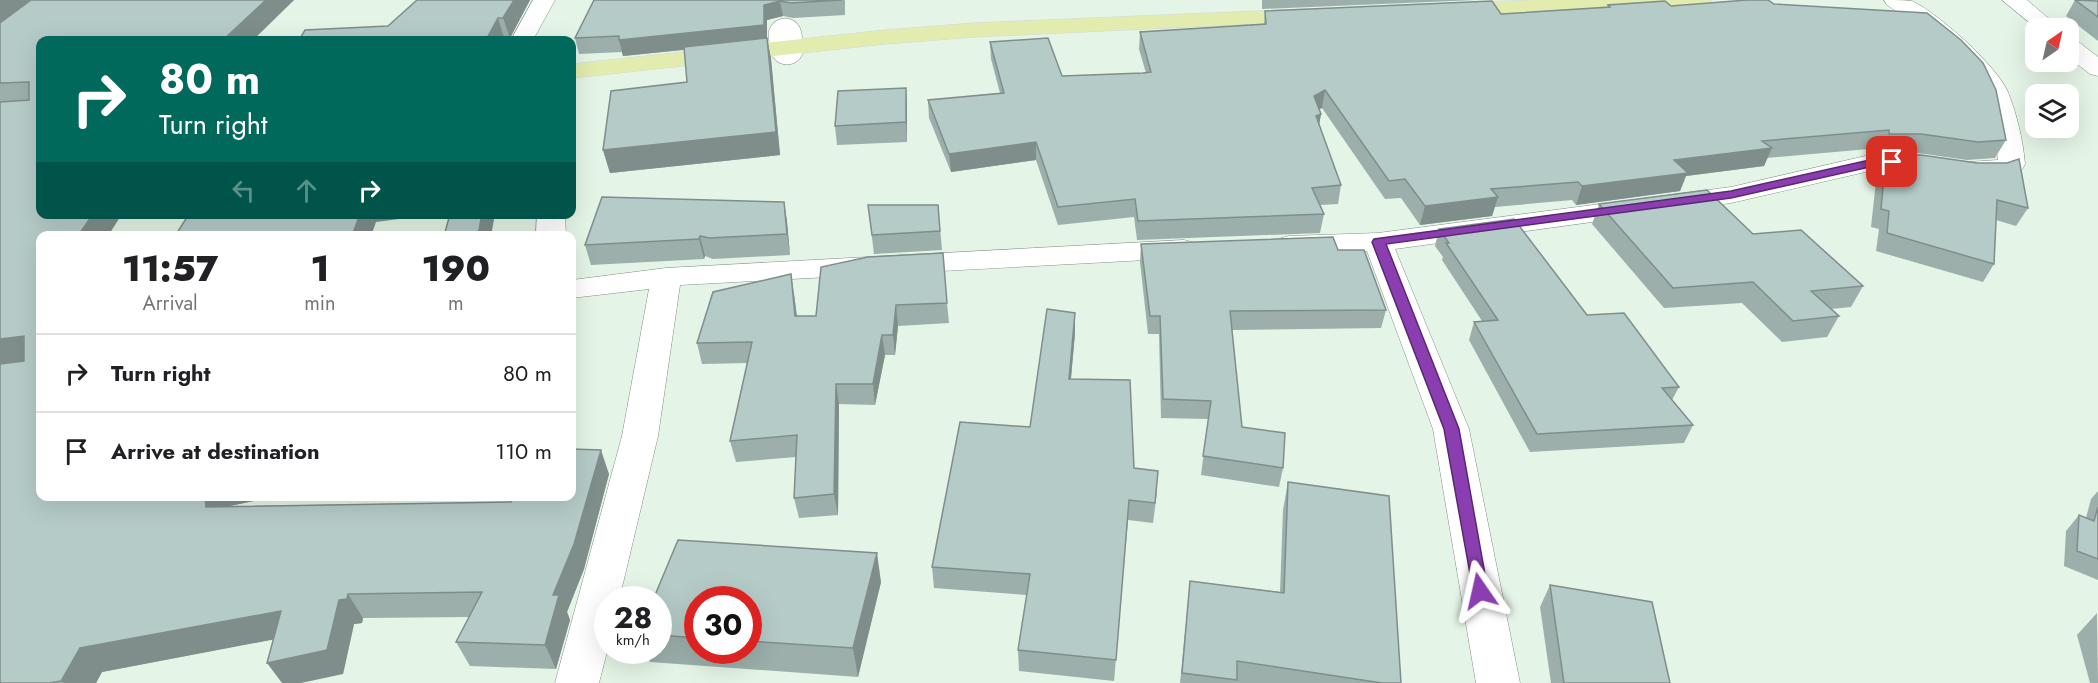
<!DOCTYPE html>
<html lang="en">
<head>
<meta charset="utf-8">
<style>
	:root { --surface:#fff; --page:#f6f6f6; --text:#202124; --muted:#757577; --line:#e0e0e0 }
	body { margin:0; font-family:Jost,sans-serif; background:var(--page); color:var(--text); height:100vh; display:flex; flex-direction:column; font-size:22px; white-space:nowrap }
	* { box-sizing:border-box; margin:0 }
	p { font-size:20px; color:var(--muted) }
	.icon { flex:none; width:33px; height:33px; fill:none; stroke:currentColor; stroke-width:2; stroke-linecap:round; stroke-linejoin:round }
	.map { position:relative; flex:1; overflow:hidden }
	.details { position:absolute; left:36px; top:231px; width:540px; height:270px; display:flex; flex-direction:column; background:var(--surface); border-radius:12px; box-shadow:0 6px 24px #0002 }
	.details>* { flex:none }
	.banner { position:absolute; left:36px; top:36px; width:540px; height:183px; border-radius:12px; box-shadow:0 6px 24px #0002; background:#00695c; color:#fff; overflow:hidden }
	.needle { width:39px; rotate:34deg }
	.controls { position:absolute; left:2025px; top:18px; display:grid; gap:12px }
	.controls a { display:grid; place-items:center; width:54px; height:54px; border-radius:12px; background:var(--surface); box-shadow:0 6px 24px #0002; font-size:30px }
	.speed { position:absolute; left:594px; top:586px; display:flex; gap:12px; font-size:30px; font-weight:700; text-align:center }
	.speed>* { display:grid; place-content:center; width:78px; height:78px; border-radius:50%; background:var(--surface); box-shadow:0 6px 24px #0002; line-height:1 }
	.speed small { font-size:15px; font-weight:400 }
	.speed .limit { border:9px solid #d22; background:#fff; color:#111 }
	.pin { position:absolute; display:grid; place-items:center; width:51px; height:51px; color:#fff; margin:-26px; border-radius:12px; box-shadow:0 3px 9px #0006 }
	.me { position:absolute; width:66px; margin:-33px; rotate:349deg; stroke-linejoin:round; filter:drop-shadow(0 0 4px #0008) }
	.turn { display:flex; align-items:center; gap:21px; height:126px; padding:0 24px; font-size:27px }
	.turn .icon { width:78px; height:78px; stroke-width:2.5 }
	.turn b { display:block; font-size:42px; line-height:51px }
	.lanes { display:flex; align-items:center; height:57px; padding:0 24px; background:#0003; justify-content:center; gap:30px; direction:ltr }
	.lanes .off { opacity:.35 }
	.eta { display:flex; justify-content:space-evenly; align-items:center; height:102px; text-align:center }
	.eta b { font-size:36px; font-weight:800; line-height:42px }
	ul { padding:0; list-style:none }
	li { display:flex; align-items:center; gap:18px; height:78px; padding:0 24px; border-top:2px solid var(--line) }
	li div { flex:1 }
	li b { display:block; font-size:22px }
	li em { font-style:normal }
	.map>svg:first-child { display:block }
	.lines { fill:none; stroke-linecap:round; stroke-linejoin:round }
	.street-casing { stroke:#829184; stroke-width:1 }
	.secondary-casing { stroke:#829184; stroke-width:34 }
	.primary-casing { stroke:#d5d6d6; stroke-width:1 }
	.street { fill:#fff; fill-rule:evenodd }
	.secondary { stroke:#fff; stroke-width:33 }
	.primary { fill:#e2ecaf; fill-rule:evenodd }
	.wall { fill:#9cafab; fill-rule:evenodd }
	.shaded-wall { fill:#7f8e8b }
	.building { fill:#b5cbc7; stroke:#7f8e8b; stroke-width:1.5 }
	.route { fill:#8a3eaf; stroke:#5a2872; stroke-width:1.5 }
</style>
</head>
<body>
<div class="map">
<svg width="2098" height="683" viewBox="0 0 2098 683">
	<rect width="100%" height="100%" fill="#e4f4e6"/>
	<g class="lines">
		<defs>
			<g id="street">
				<polygon points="533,0 555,0 533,40 511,40"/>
				<path d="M1884,0C1892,0 1904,0 1912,1C1938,13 1997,66 2008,92C2017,115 2023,140 2025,164L2022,170L1996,178H1967L1911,170H1874L1731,203L1395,249L1469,429L1520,683H1476L1433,429L1367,251L1289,254L1278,251L1274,245L1278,239L1289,236L1378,233L1731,187L1874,154H1911L1967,162L1998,160C1996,141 1991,109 1983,92C1967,58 1918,25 1887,5Z"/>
				<polygon points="2002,0 2027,0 2060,28 2036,28"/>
				<polygon points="2068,38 2076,40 2098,57 2098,76 2090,74 2068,57"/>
				<polygon points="537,214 565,214 566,236 536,236"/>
				<polygon points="1184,240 1195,243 1199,249 1195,255 1184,258 680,285 658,436 619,600 608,600 608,648 599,683 555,683 622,436 649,289 572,298 572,280 666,268"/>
			</g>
			<polyline id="secondary" points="785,35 787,48"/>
			<g id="primary">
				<polygon points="1540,0 1712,0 1709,5 1701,6 1453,17 1445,15 1442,10 1445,5 1453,3"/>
				<polygon points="1308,9 1316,11 1319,16 1316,21 975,37 885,44 572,78 572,64 885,30 975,23"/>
			</g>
		</defs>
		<use href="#street" class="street-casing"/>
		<use href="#secondary" class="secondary-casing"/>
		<use href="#primary" class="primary-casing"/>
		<use href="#street" class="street"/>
		<use href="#secondary" class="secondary"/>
		<use href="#primary" class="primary"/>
	</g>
	<g class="wall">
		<polygon points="0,0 294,0 253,40 40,40 40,496 278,496 230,506 511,502 609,474 584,569 567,612 570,620 556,669 470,666 456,642 469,617 363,618 362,623 354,624 343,674 273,639 102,672 96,683 0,683"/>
		<polygon points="530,0 510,38 388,26"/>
		<polygon points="594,0 845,0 845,15 793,18 783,16 767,20 767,38 771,59 780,155 610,173 603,150 687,82 684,50 623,56 622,52 579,54 575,38"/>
		<polygon points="1262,0 1476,0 1262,9"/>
		<polygon points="2075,0 2098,1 2098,41 2066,16"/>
		<polygon points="1608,5 1671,6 2006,140 1995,158 1967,160 1911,152 1879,152 1880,148 1767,158 1764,166 1686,176 1680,191 1576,205 1572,200 1495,207 1492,216 1420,225 1401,198 1385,199 1322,108 1319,109 1321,114 1319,125 1341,185 1338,204 1320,205 1324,214 1320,233 1137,240 1134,217 1058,225 1036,160 951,172 929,118 928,100 1000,93 991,59 990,42 1062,76 1146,73 1139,49 1140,32 1264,24 1265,11 1501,14 1607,8"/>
		<polygon points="907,107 907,142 837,145 835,126"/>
		<polygon points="1886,155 2028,208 2016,226 1996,220 1994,264 1983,282 1876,251 1879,229 1871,227 1877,172"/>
		<polygon points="784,202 787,222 790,255 713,259 705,256 704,259 591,265 585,245"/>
		<polygon points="1599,204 1863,286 1851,307 1831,309 1839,316 1827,337 1782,342 1742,303 1664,308 1592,224"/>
		<polygon points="868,205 938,205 942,250 874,254"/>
		<polygon points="1439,229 1587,315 1679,387 1672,400 1693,425 1684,443 1530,452 1469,340 1474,322 1482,321 1442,260 1443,257 1435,246"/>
		<polygon points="1141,244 1338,250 1386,310 1381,328 1232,330 1242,427 1283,468 1279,487 1201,475 1208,419 1161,418 1159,334 1148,334 1140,262"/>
		<polygon points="821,267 947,303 949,323 898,326 895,355 885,355 875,405 839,404 838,515 799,518 794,498 796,457 736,462 730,441 747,363 702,364 697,343 794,294 797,316 816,316"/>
		<polygon points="1075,313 1075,333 1071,379 1134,468 1157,492 1153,523 1128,520 1114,681 1019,671 1018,650 1027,595 934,588 932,567 1030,427"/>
		<polygon points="1288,482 1401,683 1180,683 1190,581 1280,592 1283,510"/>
		<polygon points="2098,491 2098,580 2064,566 2066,531 2079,515 2086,518 2091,499"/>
		<path d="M881,582L858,677L650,662L646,651H658V600ZM698,600H748V651H698Z"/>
		<polygon points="1550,585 1670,683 1551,683 1540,607"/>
		<polygon points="2097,613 2098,683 2090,683 2077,635"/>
	</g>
	<g class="shaded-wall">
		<polygon points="0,0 36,0 0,25"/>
		<polygon points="266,0 294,0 253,40 223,40"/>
		<polygon points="514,0 530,0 510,38 503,18"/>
		<polygon points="780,1 783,16 767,20 767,41 623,56 619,40"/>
		<polygon points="498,18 504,38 503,40 486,40"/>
		<polygon points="767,38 771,59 780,155 610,173 603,150"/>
		<polygon points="906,88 907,107 907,142 906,122"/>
		<polygon points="1325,90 1322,108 1311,113 1314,96"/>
		<polygon points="1321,114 1318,131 1316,116"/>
		<polygon points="1036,142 1036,160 951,172 949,154"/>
		<polygon points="1772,148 1764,166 1686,176 1680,191 1576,205 1582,186 1674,160"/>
		<polygon points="1498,197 1492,216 1420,225 1425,206"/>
		<polygon points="784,202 787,222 790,255 787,234"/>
		<polygon points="93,214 122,214 108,236 78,236"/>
		<polygon points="360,214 438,214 376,222 371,236 352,236"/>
		<polygon points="482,214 495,214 491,236 478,236"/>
		<polygon points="700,236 705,256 704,259 699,239"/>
		<polygon points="791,274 794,294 799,336 795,316"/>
		<polygon points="896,305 898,326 895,355 893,335"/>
		<polygon points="1075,313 1075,333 1069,399 1069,379"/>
		<polygon points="882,335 885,355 875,405 873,384"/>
		<polygon points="24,336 40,358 0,365 0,339"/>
		<polygon points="836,384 839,404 838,515 834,494"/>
		<polygon points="601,450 609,474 584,569 567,612 570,620 556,669 545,645 553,595"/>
		<polygon points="205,496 278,496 220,508 206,507"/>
		<polygon points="877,553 881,582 858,677 853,648"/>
		<polygon points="348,594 363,618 362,623 354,624 343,674 301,683 282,683 267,663 339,600"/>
		<polygon points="281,611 297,635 102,672 96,683 63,683 61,681 80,648"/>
	</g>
	<g class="building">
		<polygon points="31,0 266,0 223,40 40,40 40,214 93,214 78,236 40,236 40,496 205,496 206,507 511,502 514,496 572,496 572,449 601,450 574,544 553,595 559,595 545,645 456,642 482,592 348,594 347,599 339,600 327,650 267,663 281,611 80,648 61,681 49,683 0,683 0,364 24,361 24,336 0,339 0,102 29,100 29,82 0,83 0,23"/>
		<polygon points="417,0 514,0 503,18 498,18 486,40 299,40 305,30 388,26"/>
		<polygon points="594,0 842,0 791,3 780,1 764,5 764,25 619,40 619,36 575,38"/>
		<polygon points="1747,0 1768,0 1774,4 1927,13 1961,40 1983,63 1996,90 2006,140 1978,142 1921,134 1889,134 1889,130 1762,141 1772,148 1674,160 1688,173 1582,186 1578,182 1491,189 1498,197 1425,206 1405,179 1389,181 1325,90 1314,96 1321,114 1316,116 1341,185 1312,188 1324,214 1138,221 1135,199 1058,207 1036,142 949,154 928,100 1004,93 990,42 1048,38 1062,76 1143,73 1151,72 1140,32 1266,24 1265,11 1492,1 1501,14 1610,7 1608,5 1665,1 1671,6"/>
		<polygon points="2075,0 2098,1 2098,17"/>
		<polygon points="767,38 776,132 603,150 611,91 687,82 684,47"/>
		<polygon points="906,88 906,122 835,126 838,91"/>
		<polygon points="1886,155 1921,155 1977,163 2007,163 2019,159 2028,208 1997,200 1994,264 1887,233 1889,211 1881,209"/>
		<polygon points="1707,190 1753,234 1801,230 1863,286 1811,291 1839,316 1793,321 1753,282 1673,288 1599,204"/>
		<polygon points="602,197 784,202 787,234 709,238 700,236 699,239 585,245"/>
		<polygon points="868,205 938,205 940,231 872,235"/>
		<polygon points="189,214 360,214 352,236 175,236"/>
		<polygon points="450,214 482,214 478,236 444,236"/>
		<polygon points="1514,219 1587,315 1624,313 1679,387 1662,388 1693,425 1537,434 1474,322 1498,320 1446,243 1449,243 1439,229"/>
		<polygon points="1333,237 1338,250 1364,250 1386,310 1230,311 1242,427 1285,433 1283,468 1203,456 1211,401 1163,399 1160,316 1150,316 1141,244"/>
		<polygon points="943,253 947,303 896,305 893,335 882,335 873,384 836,384 834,494 794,498 797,435 730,441 752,342 697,343 713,292 791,274 795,316 816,316 821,267 868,257"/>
		<polygon points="1047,309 1075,313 1069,379 1130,380 1134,468 1158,471 1155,503 1129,500 1116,660 1018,650 1030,574 932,567 960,422 1030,427"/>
		<polygon points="1288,482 1389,496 1401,683 1382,683 1237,661 1237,680 1182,673 1190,581 1284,593"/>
		<polygon points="2098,507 2098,559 2077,551 2079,515 2094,521"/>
		<polygon points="678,540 877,553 853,648 748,641 748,600 698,600 698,638 658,635 658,600 653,600"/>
		<polygon points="1550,585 1652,602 1670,683 1564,683"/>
	</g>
	<polygon class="route" points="1874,159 1892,159 1898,162 1892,166 1874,166 1731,198 1386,244 1459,429 1488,591 1486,596 1480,598 1474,596 1444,429 1372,242 1374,239 1731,191"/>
</svg>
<div class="controls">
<a><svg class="needle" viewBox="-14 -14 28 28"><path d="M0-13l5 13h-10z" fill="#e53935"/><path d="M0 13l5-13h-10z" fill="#757577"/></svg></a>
<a><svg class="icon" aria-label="layers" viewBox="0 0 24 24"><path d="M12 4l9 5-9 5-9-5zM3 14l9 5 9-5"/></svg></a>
</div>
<div class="speed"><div>28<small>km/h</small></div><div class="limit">30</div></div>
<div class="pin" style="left:1892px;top:162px;background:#d93025"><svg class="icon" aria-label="arrive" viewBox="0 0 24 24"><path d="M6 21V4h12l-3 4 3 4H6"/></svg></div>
<svg class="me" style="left:1480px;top:591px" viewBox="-20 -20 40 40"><path d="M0-17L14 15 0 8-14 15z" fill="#8a3eaf" stroke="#fff" stroke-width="4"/></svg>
<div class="banner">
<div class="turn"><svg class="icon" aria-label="right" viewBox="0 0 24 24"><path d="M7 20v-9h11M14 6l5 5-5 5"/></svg><div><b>80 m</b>Turn right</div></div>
<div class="lanes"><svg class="icon off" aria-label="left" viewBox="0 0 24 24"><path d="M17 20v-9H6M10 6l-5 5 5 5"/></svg><svg class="icon off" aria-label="ahead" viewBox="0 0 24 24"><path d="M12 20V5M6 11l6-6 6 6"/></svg><svg class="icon" aria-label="right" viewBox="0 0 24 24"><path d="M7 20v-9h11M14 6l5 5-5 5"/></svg></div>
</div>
<section class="details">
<div class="eta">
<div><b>11:57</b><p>Arrival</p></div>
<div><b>1</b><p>min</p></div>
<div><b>190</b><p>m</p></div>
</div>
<ul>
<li><svg class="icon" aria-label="right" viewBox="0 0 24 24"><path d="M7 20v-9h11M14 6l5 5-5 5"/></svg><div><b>Turn right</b></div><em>80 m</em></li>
<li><svg class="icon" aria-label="arrive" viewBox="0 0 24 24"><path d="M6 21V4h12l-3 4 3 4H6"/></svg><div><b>Arrive at destination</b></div><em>110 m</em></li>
</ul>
</section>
</div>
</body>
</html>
